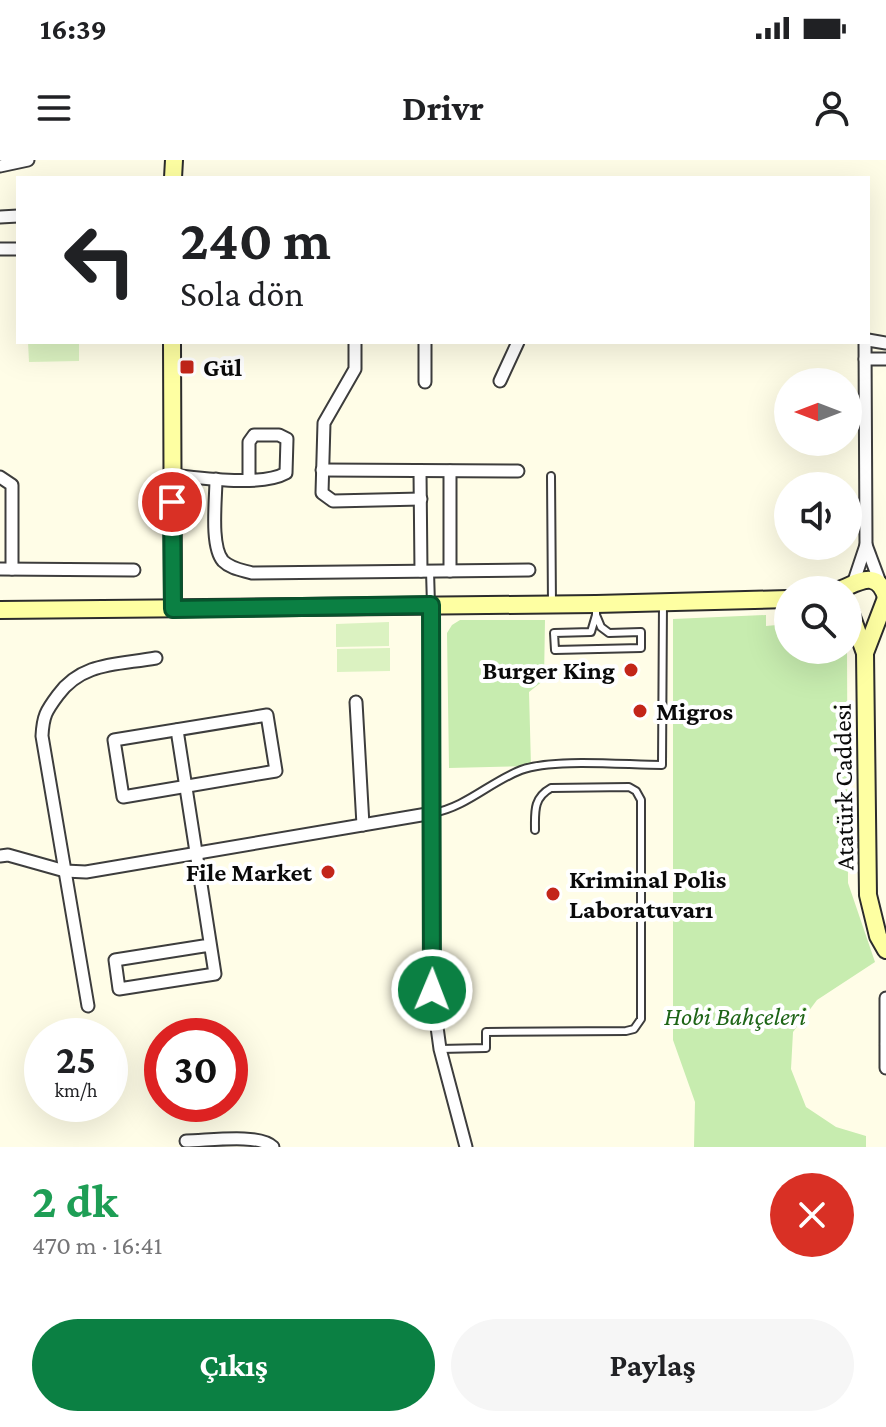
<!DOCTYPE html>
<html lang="tr">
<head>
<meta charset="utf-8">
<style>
	:root { --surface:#fff; --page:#f6f6f6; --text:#202124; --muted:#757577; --accent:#0b8043 }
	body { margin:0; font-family:"Crimson Pro",serif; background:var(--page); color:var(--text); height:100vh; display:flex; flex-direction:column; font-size:30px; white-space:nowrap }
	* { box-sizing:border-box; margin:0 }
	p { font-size:26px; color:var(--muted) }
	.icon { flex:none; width:44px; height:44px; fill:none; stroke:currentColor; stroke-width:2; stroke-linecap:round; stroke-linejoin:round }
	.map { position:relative; height:987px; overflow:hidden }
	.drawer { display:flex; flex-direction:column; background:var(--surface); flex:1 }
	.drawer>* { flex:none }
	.guide { position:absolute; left:16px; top:16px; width:854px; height:168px; border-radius:0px; box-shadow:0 8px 32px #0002; background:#fff; color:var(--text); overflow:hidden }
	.needle { width:52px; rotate:270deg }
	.tools { position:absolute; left:774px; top:208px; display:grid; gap:16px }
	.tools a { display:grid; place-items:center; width:88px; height:88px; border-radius:50%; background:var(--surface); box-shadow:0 8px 32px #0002; font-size:40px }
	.speed { position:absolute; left:24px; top:858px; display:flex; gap:16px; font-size:40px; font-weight:700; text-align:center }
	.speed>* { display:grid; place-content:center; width:104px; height:104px; border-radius:50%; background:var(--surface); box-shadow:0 8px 32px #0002; line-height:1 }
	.speed small { font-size:20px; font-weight:400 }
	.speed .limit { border:12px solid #d22; background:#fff; color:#111 }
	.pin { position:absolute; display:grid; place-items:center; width:68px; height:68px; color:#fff; margin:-34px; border:4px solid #fff; border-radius:50%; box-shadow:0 2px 8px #0007 }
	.me { position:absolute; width:88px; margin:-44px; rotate:1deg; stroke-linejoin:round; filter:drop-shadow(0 0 6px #0008) }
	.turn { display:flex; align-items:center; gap:28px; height:168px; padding:0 32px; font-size:36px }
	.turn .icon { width:104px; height:104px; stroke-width:2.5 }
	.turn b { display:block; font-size:56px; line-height:68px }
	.round { display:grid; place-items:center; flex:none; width:84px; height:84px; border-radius:42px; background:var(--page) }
	.headline { display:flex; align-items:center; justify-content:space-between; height:136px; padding:0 32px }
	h1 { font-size:48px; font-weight:700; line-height:60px; color:#1e9e55 }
	.button { display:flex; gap:16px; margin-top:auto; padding:16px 32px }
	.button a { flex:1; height:92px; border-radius:48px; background:var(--accent); color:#fff; font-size:32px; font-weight:700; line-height:92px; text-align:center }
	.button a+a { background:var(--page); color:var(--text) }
	.status { display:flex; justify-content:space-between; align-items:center; height:56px; padding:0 40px; background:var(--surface); direction:ltr }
	.status svg { height:22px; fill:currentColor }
	header { display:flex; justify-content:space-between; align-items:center; height:104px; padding:0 32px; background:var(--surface); font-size:36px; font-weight:700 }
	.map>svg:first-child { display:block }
	.green { fill:#c7ecaf }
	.pitch { fill:#dbf2c1 }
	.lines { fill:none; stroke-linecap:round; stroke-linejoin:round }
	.lane-casing { stroke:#3d3d3d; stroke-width:10 }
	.street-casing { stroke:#3d3d3d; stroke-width:15 }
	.secondary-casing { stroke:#2c2c2c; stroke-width:20 }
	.lane { stroke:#fff; stroke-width:6 }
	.street { stroke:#fff; stroke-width:11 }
	.secondary { stroke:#feffa2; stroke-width:16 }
	.route-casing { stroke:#07532c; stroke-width:20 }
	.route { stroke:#0b8043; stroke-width:14 }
	.poi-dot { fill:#c32619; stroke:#fff; stroke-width:3 }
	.labels { text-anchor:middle; stroke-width:8; stroke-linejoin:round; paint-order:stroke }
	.poi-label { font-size:26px; font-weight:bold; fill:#0a0a0a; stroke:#fff; text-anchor:start }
	.street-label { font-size:26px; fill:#0a0a0a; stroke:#fff }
	.park-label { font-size:26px; font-style:italic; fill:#1e6517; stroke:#fff }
</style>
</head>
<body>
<div class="status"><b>16:39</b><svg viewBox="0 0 49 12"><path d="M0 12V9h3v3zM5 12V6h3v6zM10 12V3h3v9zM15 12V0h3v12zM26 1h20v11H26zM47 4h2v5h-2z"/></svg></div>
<header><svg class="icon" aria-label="menu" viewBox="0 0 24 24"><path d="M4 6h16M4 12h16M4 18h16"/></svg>Drivr<svg class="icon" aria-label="person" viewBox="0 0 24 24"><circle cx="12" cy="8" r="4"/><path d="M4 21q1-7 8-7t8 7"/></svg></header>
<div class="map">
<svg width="886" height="987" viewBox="0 0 886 987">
	<rect width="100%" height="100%" fill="#fffde7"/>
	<g class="green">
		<polygon points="766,455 766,466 788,464 788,490 847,490 848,723 875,802 817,840 793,872 791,909 806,947 836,967 866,976 866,987 694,987 695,942 673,880 673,459"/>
		<polygon points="460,460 545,460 544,520 529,532 531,606 449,608 447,473 452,465"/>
	</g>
	<g class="pitch">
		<polygon points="28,182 79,182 79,201 29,202"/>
		<polygon points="389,462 389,486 336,487 336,464"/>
		<polygon points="390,488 390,511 337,512 337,489"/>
	</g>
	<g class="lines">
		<defs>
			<g id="lane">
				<polyline points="551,316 552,444"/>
				<polyline points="430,411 431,445"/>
				<polyline points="596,444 596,455 591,472 554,473 555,490 641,488 641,472 609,473 601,467 596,455"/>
				<path d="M433,653C466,647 490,622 521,610C553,598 625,605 662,605L663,442"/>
				<path d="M440,889L486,888V872L626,871L634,869L641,859V640L636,631L629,627L551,628C533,638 535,652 535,670"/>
			</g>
			<g id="street">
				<polyline points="0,6 28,0"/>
				<polyline points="0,57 18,56"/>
				<polyline points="0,89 18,89"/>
				<polyline points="868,180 886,183"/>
				<polyline points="355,182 355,209 324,263 322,333 333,341 421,339"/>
				<polyline points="865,199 886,199"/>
				<polyline points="500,221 518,182"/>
				<polyline points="425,222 425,182"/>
				<polyline points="322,310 518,311"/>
				<polyline points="420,311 421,411"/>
				<polyline points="450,311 450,411"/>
				<path d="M172,315C202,318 261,327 286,313L287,279L279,275H254L249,282V319"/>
				<polyline points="0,317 12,325 12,409"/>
				<path d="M216,319C216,339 210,386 223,401C231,409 242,410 252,413L529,410"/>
				<polyline points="866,385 881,425"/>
				<polyline points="0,409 134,410"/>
				<polyline points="853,424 866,385 865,182"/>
				<polyline points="431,445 432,830 440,889 466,987"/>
				<polyline points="356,542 363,665"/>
				<polygon points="267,555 276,611 123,637 114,580"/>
				<path d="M177,570C189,651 202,732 215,814L119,829L115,800L210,785"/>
				<polyline points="0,696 8,695 65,711 86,712 433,653"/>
				<polyline points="886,838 886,883"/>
				<path d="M88,846L42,576C43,556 46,551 58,535C82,502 117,505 156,498"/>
				<polyline points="886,885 886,908"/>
				<path d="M186,981C207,981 259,973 273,987"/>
			</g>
			<g id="secondary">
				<polyline points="173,18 174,0"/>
				<polyline points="172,182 173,449"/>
				<path d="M839,430C858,423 877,408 886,437"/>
				<polyline points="848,446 865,493 868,735 878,776 886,790"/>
				<polyline points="0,450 596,444 788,439"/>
				<polyline points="865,493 886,438"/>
			</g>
		</defs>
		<use href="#lane" class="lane-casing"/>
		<use href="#street" class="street-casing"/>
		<use href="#secondary" class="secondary-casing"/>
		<use href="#lane" class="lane"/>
		<use href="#street" class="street"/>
		<use href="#secondary" class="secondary"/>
	</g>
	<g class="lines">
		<defs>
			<polyline id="route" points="172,342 173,449 431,445 432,830"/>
		</defs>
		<use href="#route" class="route-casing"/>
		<use href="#route" class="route"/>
	</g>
	<g class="poi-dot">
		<rect x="179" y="199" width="16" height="16" rx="4"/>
		<circle cx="631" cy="510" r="8"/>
		<circle cx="640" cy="551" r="8"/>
		<circle cx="328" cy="712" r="8"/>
		<circle cx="553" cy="734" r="8"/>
	</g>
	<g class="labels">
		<g class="poi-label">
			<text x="203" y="216">Gül</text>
			<text x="615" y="519" text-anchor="end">Burger King</text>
			<text x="656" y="560">Migros</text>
			<text x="312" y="721" text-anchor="end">File Market</text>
			<text x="569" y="728">Kriminal Polis<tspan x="569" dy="30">Laboratuvarı</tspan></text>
		</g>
		<g class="street-label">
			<text transform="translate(843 627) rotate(-91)" y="9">Atatürk Caddesi</text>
		</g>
		<g class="park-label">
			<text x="735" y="865">Hobi Bahçeleri</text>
		</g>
	</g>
</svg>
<div class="tools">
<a><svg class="needle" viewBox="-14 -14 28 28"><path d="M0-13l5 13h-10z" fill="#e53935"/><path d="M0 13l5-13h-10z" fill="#757577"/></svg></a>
<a><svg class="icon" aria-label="sound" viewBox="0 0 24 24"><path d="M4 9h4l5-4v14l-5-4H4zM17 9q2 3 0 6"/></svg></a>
<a><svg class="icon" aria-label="search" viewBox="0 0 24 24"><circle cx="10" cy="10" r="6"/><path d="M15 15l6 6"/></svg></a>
</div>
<div class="speed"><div>25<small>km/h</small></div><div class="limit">30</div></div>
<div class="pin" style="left:172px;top:342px;background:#d93025"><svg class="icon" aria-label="arrive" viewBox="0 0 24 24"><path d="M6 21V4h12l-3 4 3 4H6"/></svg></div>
<svg class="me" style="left:432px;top:830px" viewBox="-20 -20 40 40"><circle r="17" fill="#0b8043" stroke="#fff" stroke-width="3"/><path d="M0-11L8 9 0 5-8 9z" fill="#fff"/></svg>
<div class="guide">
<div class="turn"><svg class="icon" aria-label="left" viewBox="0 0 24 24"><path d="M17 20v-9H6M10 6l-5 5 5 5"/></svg><div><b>240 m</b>Sola dön</div></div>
</div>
</div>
<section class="drawer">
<div class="headline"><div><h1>2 dk</h1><p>470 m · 16:41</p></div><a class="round" style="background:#d93025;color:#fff"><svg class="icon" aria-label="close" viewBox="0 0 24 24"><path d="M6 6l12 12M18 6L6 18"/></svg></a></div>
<div class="button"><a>Çıkış</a><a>Paylaş</a></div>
</section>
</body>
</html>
